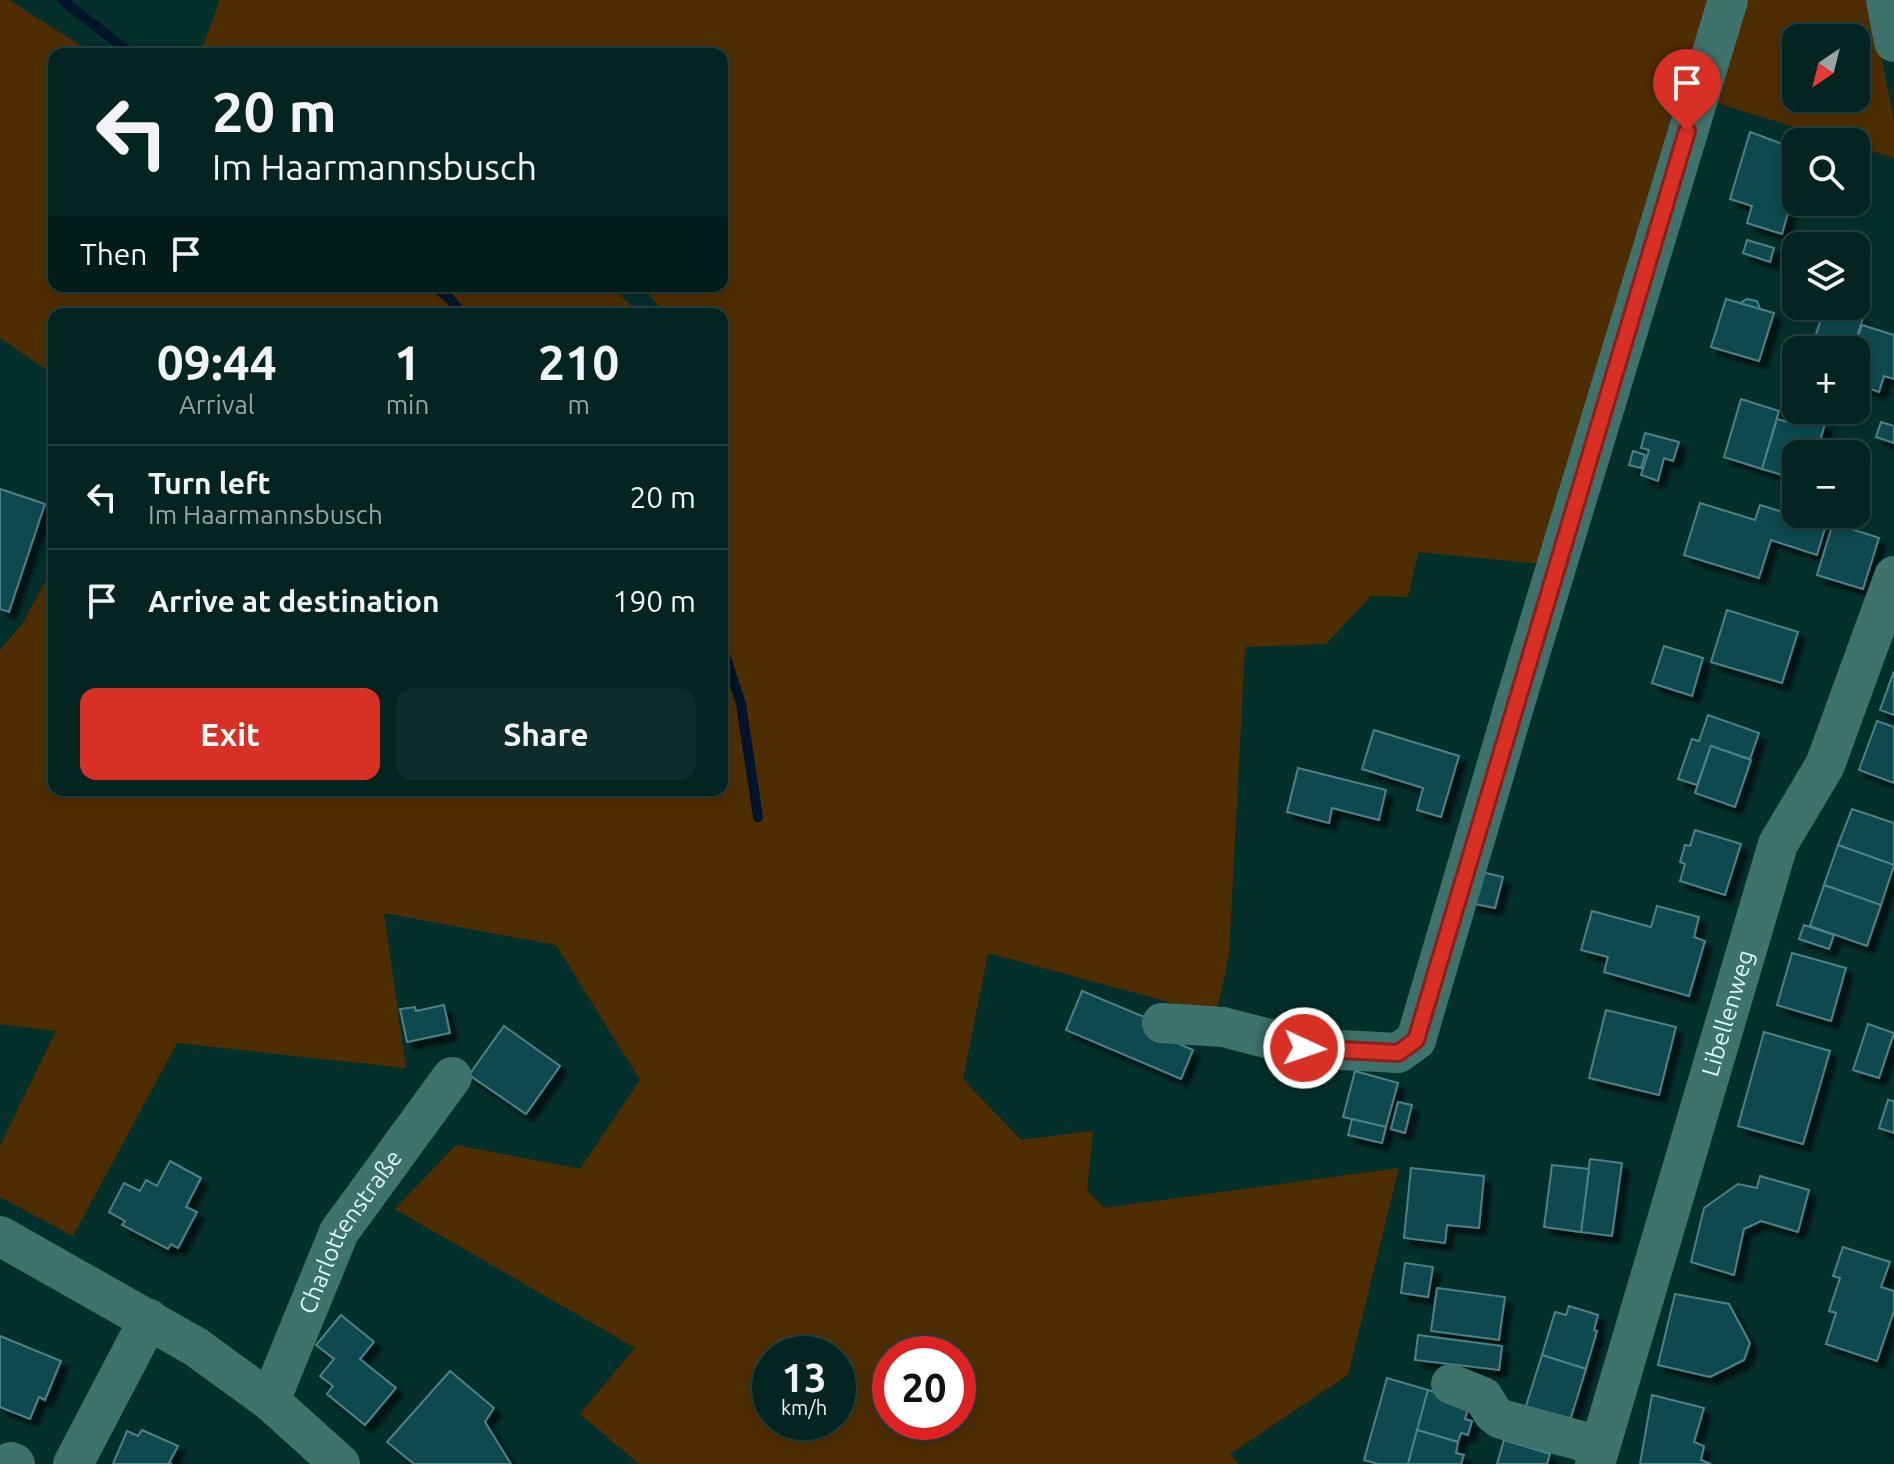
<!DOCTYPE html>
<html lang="en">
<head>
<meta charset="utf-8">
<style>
	:root { --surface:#032421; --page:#0d2c2a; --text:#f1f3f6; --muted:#97a4a5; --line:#24413f; --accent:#d93025 }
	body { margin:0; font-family:Ubuntu,sans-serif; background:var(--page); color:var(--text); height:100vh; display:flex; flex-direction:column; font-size:30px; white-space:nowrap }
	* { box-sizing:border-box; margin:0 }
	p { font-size:26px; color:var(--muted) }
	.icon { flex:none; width:44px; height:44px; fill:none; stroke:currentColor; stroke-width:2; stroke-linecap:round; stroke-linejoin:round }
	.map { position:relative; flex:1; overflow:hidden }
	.side { position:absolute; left:48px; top:308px; width:680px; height:488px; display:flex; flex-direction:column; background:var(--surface); border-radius:16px; box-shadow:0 4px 12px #0003,0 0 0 2px var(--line) }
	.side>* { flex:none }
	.guide { position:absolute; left:48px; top:48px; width:680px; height:244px; border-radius:16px; box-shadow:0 4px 12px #0003,0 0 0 2px var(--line); background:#032421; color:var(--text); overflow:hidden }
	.needle { width:52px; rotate:215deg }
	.buttons { position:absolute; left:1782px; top:24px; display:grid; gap:16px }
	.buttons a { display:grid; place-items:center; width:88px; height:88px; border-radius:16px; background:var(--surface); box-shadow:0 4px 12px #0003,0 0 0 2px var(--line); font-size:40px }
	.speed { position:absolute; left:752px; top:1336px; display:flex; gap:16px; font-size:40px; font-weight:700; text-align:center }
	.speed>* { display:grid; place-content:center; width:104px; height:104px; border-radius:50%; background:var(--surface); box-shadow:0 4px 12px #0003,0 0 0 2px var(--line); line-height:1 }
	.speed small { font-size:20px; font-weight:400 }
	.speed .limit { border:12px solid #d22; background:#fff; color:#111 }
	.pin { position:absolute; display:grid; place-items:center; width:68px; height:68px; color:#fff; margin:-82px -34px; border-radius:50% 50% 50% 0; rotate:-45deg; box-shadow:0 0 8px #0007 }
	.pin .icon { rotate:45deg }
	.me { position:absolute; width:88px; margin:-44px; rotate:93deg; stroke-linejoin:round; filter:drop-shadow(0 0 6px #0008) }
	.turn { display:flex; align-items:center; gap:28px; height:168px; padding:0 32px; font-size:36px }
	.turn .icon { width:104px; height:104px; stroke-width:2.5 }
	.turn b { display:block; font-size:56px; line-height:68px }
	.then { display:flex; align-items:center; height:76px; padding:0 32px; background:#0003; gap:16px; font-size:30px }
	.eta { display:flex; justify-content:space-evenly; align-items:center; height:136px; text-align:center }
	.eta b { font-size:48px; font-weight:600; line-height:56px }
	.primary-button { display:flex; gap:16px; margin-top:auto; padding:16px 32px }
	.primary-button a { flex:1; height:92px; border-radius:16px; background:var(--accent); color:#fff; font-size:32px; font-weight:600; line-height:92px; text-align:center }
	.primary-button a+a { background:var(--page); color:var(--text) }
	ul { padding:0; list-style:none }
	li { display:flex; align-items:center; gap:24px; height:104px; padding:0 32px; border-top:2px solid var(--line) }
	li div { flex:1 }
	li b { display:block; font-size:30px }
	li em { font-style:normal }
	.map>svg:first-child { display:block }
	.green { fill:#4f2d02; fill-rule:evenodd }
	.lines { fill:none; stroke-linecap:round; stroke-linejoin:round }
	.stream { stroke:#00152b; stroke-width:10 }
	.building { fill:#11484f; stroke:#4d8188; stroke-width:2; filter:url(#shadow) }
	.minor { stroke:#3e726c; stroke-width:40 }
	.route-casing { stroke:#8d1f18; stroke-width:20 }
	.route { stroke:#d93025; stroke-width:14 }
	.labels { text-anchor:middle; stroke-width:6; stroke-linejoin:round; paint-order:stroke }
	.street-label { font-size:24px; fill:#dcf7f3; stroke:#021513 }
</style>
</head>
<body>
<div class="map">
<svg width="1894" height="1464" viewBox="0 0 1894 1464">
	<defs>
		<filter id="shadow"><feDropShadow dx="7" dy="7" stdDeviation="2" flood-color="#0009"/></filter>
	</defs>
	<rect width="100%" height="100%" fill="#04302c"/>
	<g class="green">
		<polygon points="0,0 9,0 94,54 54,54 54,286 617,286 621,296 640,314 54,314 54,375 0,338"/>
		<path d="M220,0H1870L1894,121V158L1856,146V142H1843L1707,100L1563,566L1418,552L1408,597L1371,596L1326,644L1245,647L1229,955L1216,1015L988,953L963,1079L1021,1140L1093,1131L1087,1190L1104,1208L1399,1168L1348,1375L1230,1454L1238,1464H639L580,1414L635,1348L395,1209L456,1145L580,1169L640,1080L556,945L384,913L406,1068L177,1043L73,1236L0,1197V1146L56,1031L0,1024V650L23,623L54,565V790H722V314H665L642,286H722V54H200ZM1796,38H1856V98H1796ZM770,1354H838V1422H770ZM890,1354H958V1422H890Z"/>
	</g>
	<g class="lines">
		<g class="stream">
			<polyline points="62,0 132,54"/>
			<polyline points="434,286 450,299 463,314"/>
			<polyline points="722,646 741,704 758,817"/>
		</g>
	</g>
	<g class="building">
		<polygon points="1750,132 1796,149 1796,184 1782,234 1747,223 1752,206 1730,199"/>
		<polygon points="1747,240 1774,248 1770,262 1743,253"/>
		<polygon points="1726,299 1774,313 1759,361 1711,347"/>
		<polygon points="1747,299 1757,301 1760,309 1740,303"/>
		<polygon points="1825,306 1863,318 1853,350 1811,350"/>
		<polygon points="1862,325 1894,335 1894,379 1884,376 1879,392 1856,384 1856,350 1853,350"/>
		<polygon points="1741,399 1779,411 1762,469 1724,457"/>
		<polygon points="1797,415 1825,424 1816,454 1796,454 1796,479 1762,469 1777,419 1795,424"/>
		<polygon points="1881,422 1894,426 1894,443 1876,437"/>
		<polygon points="1645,433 1679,442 1673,461 1664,458 1658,481 1641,475 1649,450 1641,448"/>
		<polygon points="1633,451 1645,455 1641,468 1629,465"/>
		<polygon points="0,489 45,504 9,612 0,609"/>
		<polygon points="1700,503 1755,520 1760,505 1826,525 1817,555 1771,540 1759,578 1684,555"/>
		<polygon points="1833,523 1879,538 1863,589 1817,575"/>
		<polygon points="1727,610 1798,632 1782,683 1711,662"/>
		<polygon points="1664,646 1703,658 1692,696 1652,683"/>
		<polygon points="1894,671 1894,715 1880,710"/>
		<polygon points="1708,715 1759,733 1750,759 1711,746 1697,785 1678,779 1692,739 1699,741"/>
		<polygon points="1877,721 1894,727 1894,783 1859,770"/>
		<polygon points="1374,730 1459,756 1441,817 1417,810 1423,788 1362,769"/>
		<polygon points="1711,746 1751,760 1735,807 1695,793"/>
		<polygon points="1298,768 1386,790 1379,820 1332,808 1329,823 1287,812"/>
		<polygon points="1852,809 1894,823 1894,865 1838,845"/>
		<polygon points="1695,830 1741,844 1725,895 1680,881 1685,864 1680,862 1685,845 1690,846"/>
		<polygon points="1838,845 1894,865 1881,905 1824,885"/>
		<polygon points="1477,871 1503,877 1495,908 1470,903"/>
		<polygon points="1824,885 1881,905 1867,946 1810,926"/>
		<polygon points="1657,906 1699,917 1694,937 1705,941 1689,996 1604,972 1608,957 1581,950 1592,911 1651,927"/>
		<polygon points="1804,925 1834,935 1829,949 1799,939"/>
		<polygon points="1792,953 1846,968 1831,1021 1777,1005"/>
		<polygon points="1082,991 1149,1019 1145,1029 1193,1050 1181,1079 1066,1030"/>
		<polygon points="444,1005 450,1033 407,1042 400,1009 415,1007 416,1011"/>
		<polygon points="1606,1010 1676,1027 1659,1095 1589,1078"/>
		<polygon points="1868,1024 1894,1033 1879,1078 1853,1070"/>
		<polygon points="504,1026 560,1066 526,1114 469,1075"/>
		<polygon points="1764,1032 1830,1051 1803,1144 1738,1126"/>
		<polygon points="1355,1071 1398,1083 1386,1127 1343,1117"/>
		<polygon points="1888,1100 1894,1101 1894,1133 1879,1128"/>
		<polygon points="1398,1102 1412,1105 1405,1133 1391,1129"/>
		<polygon points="1352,1119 1386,1127 1382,1143 1348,1135"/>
		<polygon points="1590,1159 1622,1163 1612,1236 1581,1232"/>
		<polygon points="170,1161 201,1178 186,1207 197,1212 178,1248 171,1244 168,1249 122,1225 125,1221 109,1212 124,1183 140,1191 146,1180 157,1186"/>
		<polygon points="1552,1165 1589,1169 1581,1232 1544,1227"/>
		<polygon points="1411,1168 1484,1176 1479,1228 1447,1225 1445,1243 1404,1238"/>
		<polygon points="1760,1176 1809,1190 1798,1232 1761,1221 1744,1229 1734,1275 1691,1262 1704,1208 1738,1184 1757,1188"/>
		<polygon points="1843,1247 1890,1262 1881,1287 1894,1291 1894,1311 1877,1361 1826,1344 1836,1313 1829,1311 1840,1278 1833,1276"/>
		<polygon points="1405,1263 1433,1267 1428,1297 1401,1293"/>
		<polygon points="1437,1288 1505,1297 1499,1340 1431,1331"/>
		<polygon points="1675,1294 1729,1304 1750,1343 1744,1360 1710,1377 1658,1365"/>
		<polygon points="1569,1306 1598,1315 1594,1330 1597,1331 1586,1369 1542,1355 1555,1312 1566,1315"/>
		<polygon points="341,1315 374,1342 360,1359 396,1388 365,1425 327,1394 333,1386 320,1376 334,1359 316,1345"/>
		<polygon points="1418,1335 1502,1346 1499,1370 1415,1360"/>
		<polygon points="0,1336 61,1361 45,1400 39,1397 30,1419 0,1407"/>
		<polygon points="1542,1355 1586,1369 1568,1427 1526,1406"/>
		<polygon points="450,1371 494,1408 485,1422 511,1464 414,1464 387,1442"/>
		<polygon points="1387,1378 1428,1390 1408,1464 1378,1464 1364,1460"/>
		<polygon points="1428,1390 1470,1402 1465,1419 1472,1421 1468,1435 1461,1433 1458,1442 1417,1430"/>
		<polygon points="1652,1395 1704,1408 1694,1442 1704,1446 1701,1460 1711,1464 1640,1464"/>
		<polygon points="142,1430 178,1446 169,1463 172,1464 113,1464 127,1431 138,1436"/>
		<polygon points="1417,1430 1458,1442 1456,1453 1464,1455 1461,1464 1408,1464"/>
		<polygon points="1504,1440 1550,1454 1547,1464 1497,1464"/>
	</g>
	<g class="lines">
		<g class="minor">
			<polyline points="1886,0 1894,42"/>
			<polyline points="1162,1023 1223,1027 1304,1048 1398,1053 1416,1040 1515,703 1728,0"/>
			<polyline points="0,1236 196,1347 270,1401 340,1464"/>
			<polyline points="1451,1384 1483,1397 1493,1413 1501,1419 1600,1446"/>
			<path id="s1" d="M270,1401L339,1232L452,1077"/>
			<polyline points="11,1462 15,1464"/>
			<polyline points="73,1464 149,1319"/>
			<path id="s2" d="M1595,1464L1778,844L1825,765L1894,576"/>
		</g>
	</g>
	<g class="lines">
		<defs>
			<polyline id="route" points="1304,1048 1398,1053 1416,1040 1687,131"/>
		</defs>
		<use href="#route" class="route-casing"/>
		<use href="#route" class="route"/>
	</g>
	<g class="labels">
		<g class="street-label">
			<text dy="8" stroke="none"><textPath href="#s2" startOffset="470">Libellenweg</textPath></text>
			<text dy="8" stroke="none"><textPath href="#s1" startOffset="188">Charlottenstraße</textPath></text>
		</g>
	</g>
</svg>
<div class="buttons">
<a><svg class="needle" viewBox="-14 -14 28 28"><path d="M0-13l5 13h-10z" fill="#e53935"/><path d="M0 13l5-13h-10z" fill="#97a4a5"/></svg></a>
<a><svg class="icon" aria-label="search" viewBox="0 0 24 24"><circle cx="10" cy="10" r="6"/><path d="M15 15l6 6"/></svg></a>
<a><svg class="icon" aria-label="layers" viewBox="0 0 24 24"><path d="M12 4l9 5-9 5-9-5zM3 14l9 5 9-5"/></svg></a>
<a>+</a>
<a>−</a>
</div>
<div class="speed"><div>13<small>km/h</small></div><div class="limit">20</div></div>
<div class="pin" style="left:1687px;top:131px;background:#d93025"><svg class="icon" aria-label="arrive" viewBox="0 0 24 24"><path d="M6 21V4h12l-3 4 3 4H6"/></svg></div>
<svg class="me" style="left:1304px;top:1048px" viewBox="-20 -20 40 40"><circle r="17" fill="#d93025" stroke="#fff" stroke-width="3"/><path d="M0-11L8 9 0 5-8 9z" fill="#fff"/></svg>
<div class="guide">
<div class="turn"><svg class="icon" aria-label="left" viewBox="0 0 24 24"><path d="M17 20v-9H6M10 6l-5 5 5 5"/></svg><div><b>20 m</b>Im Haarmannsbusch</div></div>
<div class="then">Then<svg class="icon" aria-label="arrive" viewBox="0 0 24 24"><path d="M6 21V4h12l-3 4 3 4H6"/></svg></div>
</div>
<section class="side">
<div class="eta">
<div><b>09:44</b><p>Arrival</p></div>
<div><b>1</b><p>min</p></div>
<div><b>210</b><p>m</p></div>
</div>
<ul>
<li><svg class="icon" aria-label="left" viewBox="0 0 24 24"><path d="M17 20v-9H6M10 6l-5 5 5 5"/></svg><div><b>Turn left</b><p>Im Haarmannsbusch</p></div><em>20 m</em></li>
<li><svg class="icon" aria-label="arrive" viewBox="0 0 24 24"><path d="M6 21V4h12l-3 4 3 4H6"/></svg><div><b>Arrive at destination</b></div><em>190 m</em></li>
</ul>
<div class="primary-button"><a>Exit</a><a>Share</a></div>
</section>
</div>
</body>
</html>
